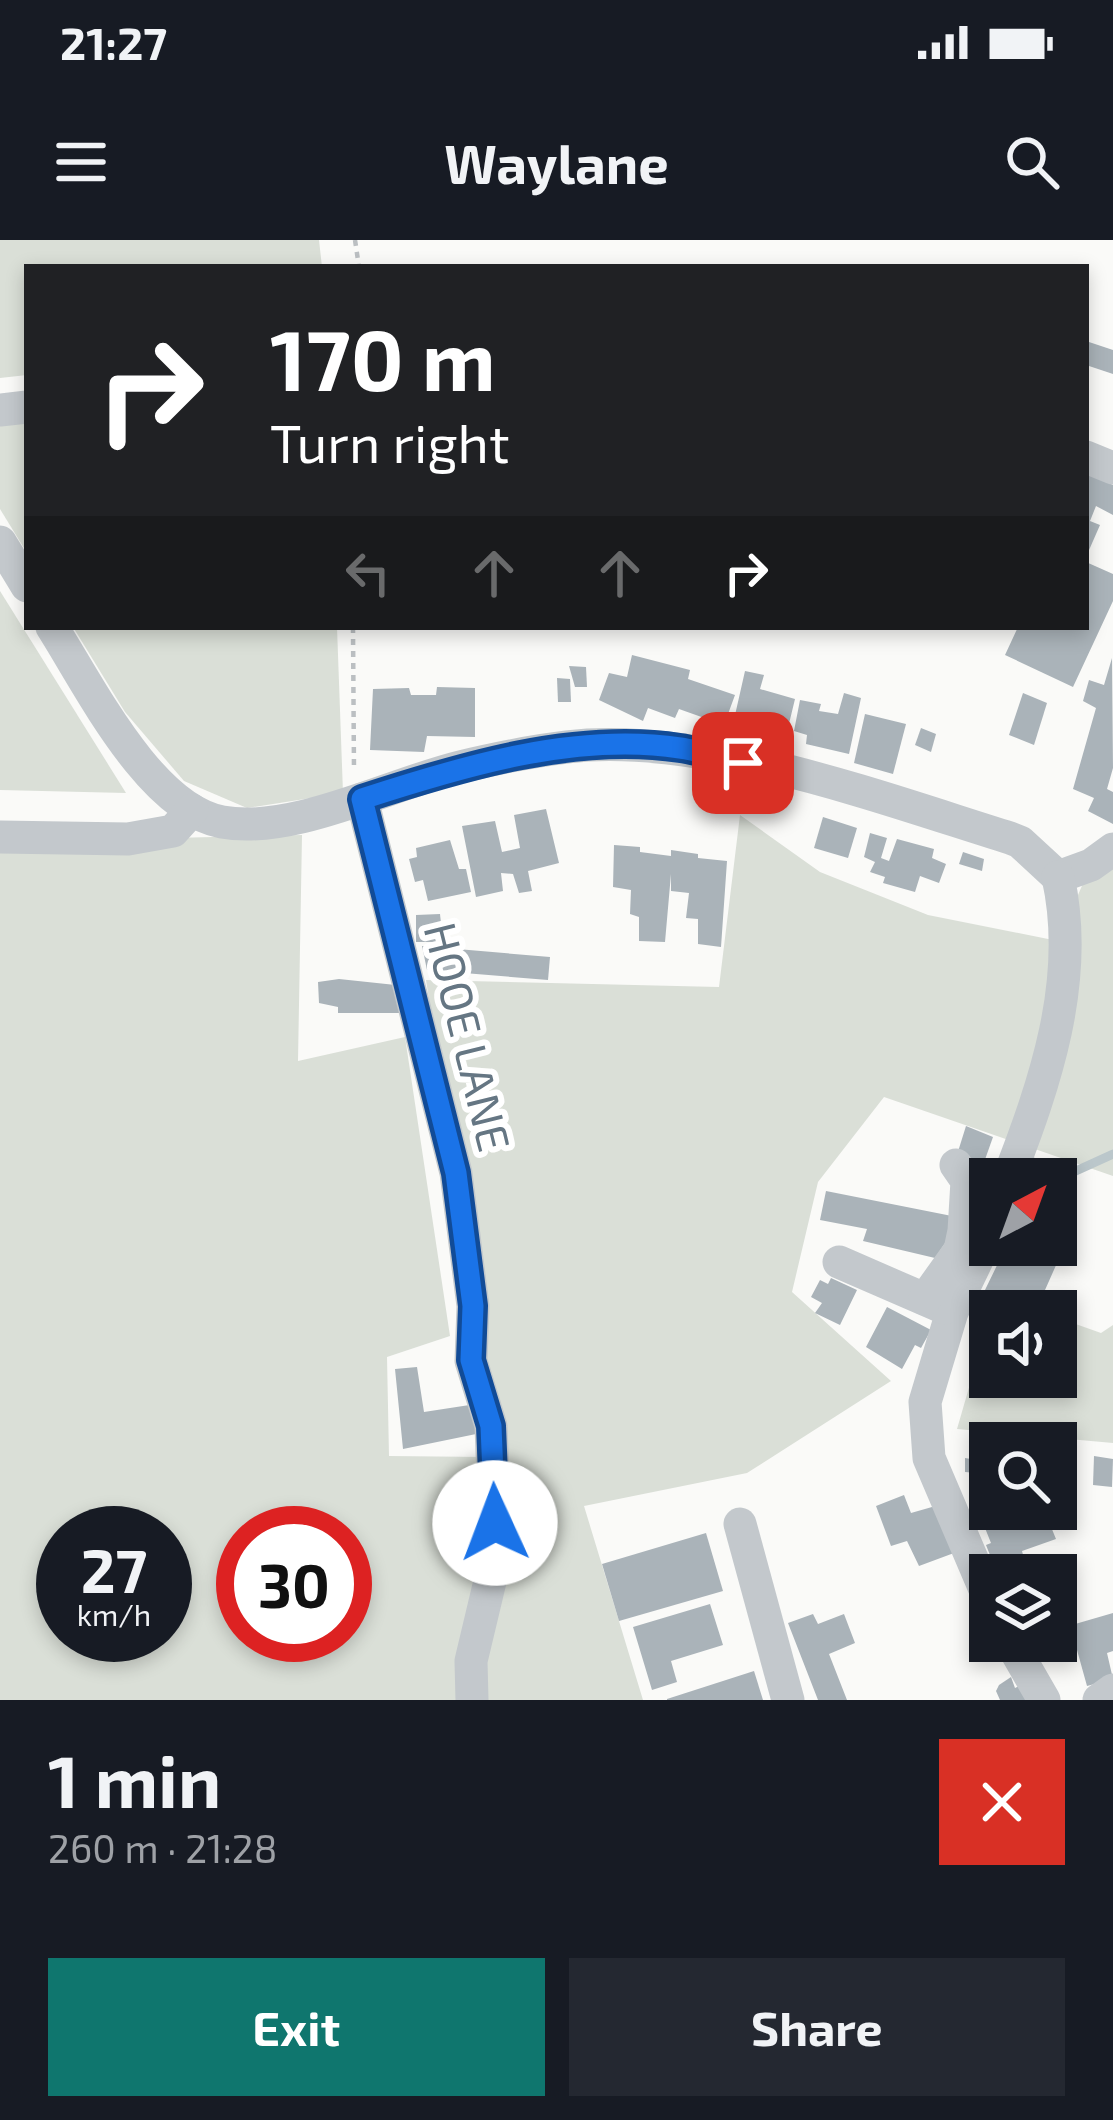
<!DOCTYPE html>
<html lang="en">
<head>
<meta charset="utf-8">
<style>
	:root { --surface:#171b24; --page:#242831; --text:#f1f3f6; --muted:#9ea1a6; --accent:#0f766e }
	body { margin:0; font-family:"Exo 2",sans-serif; background:var(--page); color:var(--text); height:100vh; display:flex; flex-direction:column; font-size:45px; white-space:nowrap }
	* { box-sizing:border-box; margin:0 }
	p { font-size:39px; color:var(--muted) }
	.icon { flex:none; width:66px; height:66px; fill:none; stroke:currentColor; stroke-width:2; stroke-linecap:round; stroke-linejoin:round }
	.map { position:relative; height:1460px; overflow:hidden }
	.panel { display:flex; flex-direction:column; background:var(--surface); flex:1 }
	.panel>* { flex:none }
	.guide { position:absolute; left:24px; top:24px; width:1065px; height:366px; border-radius:0px; box-shadow:0 6px 18px #0003; background:#202124; color:#fff; overflow:hidden }
	.needle { width:78px; rotate:41deg }
	.controls { position:absolute; left:969px; top:918px; display:grid; gap:24px }
	.controls a { display:grid; place-items:center; width:108px; height:108px; border-radius:0px; background:var(--surface); box-shadow:0 6px 18px #0003; font-size:60px }
	.speed { position:absolute; left:36px; top:1266px; display:flex; gap:24px; font-size:60px; font-weight:700; text-align:center }
	.speed>* { display:grid; place-content:center; width:156px; height:156px; border-radius:50%; background:var(--surface); box-shadow:0 6px 18px #0003; line-height:1 }
	.speed small { font-size:30px; font-weight:400 }
	.speed .limit { border:18px solid #d22; background:#fff; color:#111 }
	.pin { position:absolute; display:grid; place-items:center; width:102px; height:102px; color:#fff; margin:-51px; border-radius:24px; box-shadow:0 6px 18px #0006 }
	.me { position:absolute; width:132px; margin:-66px; rotate:358deg; stroke-linejoin:round; filter:drop-shadow(0 0 9px #0008) }
	.turn { display:flex; align-items:center; gap:42px; height:252px; padding:0 48px; font-size:54px }
	.turn .icon { width:156px; height:156px; stroke-width:2.5 }
	.turn b { display:block; font-size:84px; line-height:102px }
	.lanes { display:flex; align-items:center; height:114px; padding:0 48px; background:#0003; justify-content:center; gap:60px; direction:ltr }
	.lanes .off { opacity:.35 }
	.round { display:grid; place-items:center; flex:none; width:126px; height:126px; border-radius:0px; background:var(--page) }
	.headline { display:flex; align-items:center; justify-content:space-between; height:204px; padding:0 48px }
	h1 { font-size:72px; font-weight:700; line-height:90px }
	.primary-button { display:flex; gap:24px; margin-top:auto; padding:24px 48px }
	.primary-button a { flex:1; height:138px; border-radius:0px; background:var(--accent); color:#fff; font-size:48px; font-weight:700; line-height:138px; text-align:center }
	.primary-button a+a { background:var(--page); color:var(--text) }
	.status { display:flex; justify-content:space-between; align-items:center; height:84px; padding:0 60px; background:var(--surface); direction:ltr }
	.status svg { height:33px; fill:currentColor }
	header { display:flex; justify-content:space-between; align-items:center; height:156px; padding:0 48px; background:var(--surface); font-size:54px; font-weight:700 }
	.map>svg:first-child { display:block }
	.green { fill:#dadfd7; fill-rule:evenodd }
	.lines { fill:none; stroke-linecap:round; stroke-linejoin:round }
	.stream { stroke:#bbc7cb; stroke-width:9 }
	.building { fill:#aab3b9 }
	.path { stroke:#bbbfc2; stroke-width:4.5; stroke-dasharray:6 6; stroke-linecap:butt }
	.minor { stroke:#c3c8cc; stroke-width:33 }
	.route-casing { stroke:#114b97; stroke-width:30 }
	.route { stroke:#1a73e8; stroke-width:21 }
	.labels { text-anchor:middle; stroke-width:12; stroke-linejoin:round; paint-order:stroke }
	.street-label { font-size:45px; fill:#657683; stroke:#fff }
</style>
</head>
<body>
<div class="status"><b>21:27</b><svg viewBox="0 0 49 12"><path d="M0 12V9h3v3zM5 12V6h3v6zM10 12V3h3v9zM15 12V0h3v12zM26 1h20v11H26zM47 4h2v5h-2z"/></svg></div>
<header><svg class="icon" aria-label="menu" viewBox="0 0 24 24"><path d="M4 6h16M4 12h16M4 18h16"/></svg>Waylane<svg class="icon" aria-label="search" viewBox="0 0 24 24"><circle cx="10" cy="10" r="6"/><path d="M15 15l6 6"/></svg></header>
<div class="map">
<svg width="1113" height="1460" viewBox="0 0 1113 1460">
	<rect width="100%" height="100%" fill="#fafaf8"/>
	<g class="green">
		<polygon points="0,0 319,0 322,27 27,27 27,135 0,138"/>
		<polygon points="27,175 27,313 0,269 0,177"/>
		<polygon points="0,351 126,553 0,550"/>
		<polygon points="73,387 337,387 343,553 247,568 184,541 125,472"/>
		<path d="M740,575L820,632L928,675L1058,701L1091,625L1113,601V936L884,857L818,942L792,1052L891,1141L747,1233L584,1266L643,1460H0V583L128,599L302,595L298,821L405,797L450,1096L387,1117L389,1216L485,1217L456,933L426,740L719,747ZM63,1293H165V1395H63ZM243,1293H345V1395H243Z"/>
		<polygon points="990,1075 990,1137 1056,1137 1056,1077 1101,1093 1113,1085 1113,1203 957,1189"/>
	</g>
	<g class="lines">
		<polyline class="stream" points="1056,940 1113,914"/>
	</g>
	<g class="building">
		<polygon points="1086,101 1113,110 1113,134 1086,125"/>
		<polygon points="1087,232 1113,245 1113,275 1096,266 1090,281 1100,285 1086,317"/>
		<polygon points="1086,322 1113,334 1113,361 1073,447 1005,415 1018,387 1086,387"/>
		<polygon points="632,415 690,430 688,439 735,455 724,485 679,469 675,478 648,468 643,481 599,460 609,433 627,437"/>
		<polygon points="1112,418 1113,528 1107,549 1113,552 1113,584 1088,571 1094,558 1073,549 1096,468 1083,461 1089,440 1104,445"/>
		<polygon points="569,426 586,427 587,447 575,447"/>
		<polygon points="745,431 764,435 760,449 795,459 787,492 779,490 777,496 733,484"/>
		<polygon points="557,438 570,439 571,462 558,462"/>
		<polygon points="437,447 475,448 475,497 427,496 424,512 370,510 373,449 409,448 411,455 436,455"/>
		<polygon points="844,453 861,458 849,514 806,504 807,495 794,491 800,460 821,464 819,471 838,474"/>
		<polygon points="1023,453 1047,463 1034,505 1009,495"/>
		<polygon points="865,474 906,484 893,534 854,523"/>
		<polygon points="921,488 936,494 931,512 915,505"/>
		<polygon points="546,569 559,623 528,631 532,651 519,653 513,634 501,633 503,651 476,657 462,586 495,581 502,612 520,608 514,575"/>
		<polygon points="823,577 857,588 848,618 814,608"/>
		<polygon points="870,593 887,598 881,618 889,621 897,599 934,609 932,618 946,624 939,643 920,636 915,652 883,643 885,637 870,632 875,622 864,617"/>
		<polygon points="450,600 459,629 466,629 471,652 428,661 423,640 415,642 409,619 417,617 416,608"/>
		<polygon points="614,605 640,607 640,612 671,616 671,610 698,614 698,618 727,621 721,707 698,704 698,679 686,678 689,653 671,651 671,634 665,702 639,701 639,677 630,674 631,650 613,647"/>
		<polygon points="963,612 984,619 982,631 959,624"/>
		<polygon points="440,674 443,702 416,702 416,675"/>
		<polygon points="422,706 550,717 548,740 427,730"/>
		<polygon points="339,739 405,746 406,773 338,773 338,767 319,763 318,742"/>
		<polygon points="966,886 993,897 982,928 956,918"/>
		<polygon points="1032,917 1044,921 1039,939 1026,939"/>
		<polygon points="826,951 962,978 935,1018 863,1001 867,989 820,980"/>
		<polygon points="1056,998 1062,1002 1052,1022 1057,1023 1037,1068 985,1050 1002,1015 1020,1025 1028,1010 1032,1012 1035,1005 1056,1005"/>
		<polygon points="831,1038 857,1050 840,1085 815,1073 822,1063 811,1057 820,1040 828,1044"/>
		<polygon points="887,1067 931,1090 921,1108 915,1105 902,1129 866,1107"/>
		<polygon points="417,1127 424,1172 476,1164 481,1193 403,1209 395,1129"/>
		<polygon points="969,1200 990,1200 990,1242 977,1242 976,1233 965,1232 965,1218 971,1219"/>
		<polygon points="1094,1216 1113,1219 1112,1247 1093,1245"/>
		<polygon points="904,1255 911,1273 939,1265 954,1313 919,1326 907,1301 891,1306 876,1266"/>
		<polygon points="1010,1273 1049,1282 1056,1299 1022,1311 1026,1326 998,1335 986,1305 991,1303 983,1283"/>
		<polygon points="706,1293 723,1351 619,1381 602,1324"/>
		<polygon points="710,1364 723,1405 671,1421 677,1442 652,1450 633,1387"/>
		<polygon points="1113,1373 1113,1411 1107,1413 1113,1439 1087,1446 1077,1410 1065,1413 1058,1389"/>
		<polygon points="813,1374 818,1384 844,1374 855,1403 829,1414 847,1460 818,1460 788,1383"/>
		<polygon points="754,1431 763,1460 667,1460 667,1459"/>
		<polygon points="1011,1437 1015,1448 1021,1445 1031,1460 1000,1460 996,1451 999,1445"/>
	</g>
	<g class="lines">
		<g class="path">
			<polyline points="355,0 359,27"/>
			<polyline points="353,387 354,531"/>
		</g>
		<g class="minor">
			<polyline points="0,170 27,167"/>
			<polyline points="1086,217 1113,228"/>
			<polyline points="0,302 27,346"/>
			<path d="M52,387C89,445 149,568 222,582C293,595 390,544 460,527C494,519 532,511 567,507C701,491 881,558 1010,598L1020,602L1058,637"/>
			<polyline points="362,559 456,933 473,1066 471,1121 491,1186 496,1316 471,1421 472,1460"/>
			<polyline points="0,597 128,599 173,591 192,570"/>
			<polyline points="1058,637 1091,625 1113,609"/>
			<path d="M1008,939C1045,844 1081,740 1058,637"/>
			<polyline points="990,993 952,1072 925,1162 929,1218 990,1361"/>
			<polyline points="839,1022 945,1068"/>
			<polyline points="925,1059 960,1010 964,991 967,941 956,925"/>
			<polyline points="740,1284 788,1460"/>
			<polyline points="1010,1401 1044,1460"/>
			<polyline points="1099,1460 1113,1450"/>
		</g>
	</g>
	<g class="lines">
		<defs>
			<path id="route" d="M495,1283L491,1186L471,1120L473,1066L456,933L362,559C460,527 575,492 680,508C701,511 722,518 743,523"/>
		</defs>
		<use href="#route" class="route-casing"/>
		<use href="#route" class="route"/>
	</g>
	<g class="labels">
		<g class="street-label">
			<text transform="translate(467 797) rotate(76)" y="16">HOOE LANE</text>
		</g>
	</g>
</svg>
<div class="controls">
<a><svg class="needle" viewBox="-14 -14 28 28"><path d="M0-13l5 13h-10z" fill="#e53935"/><path d="M0 13l5-13h-10z" fill="#9ea1a6"/></svg></a>
<a><svg class="icon" aria-label="sound" viewBox="0 0 24 24"><path d="M4 9h4l5-4v14l-5-4H4zM17 9q2 3 0 6"/></svg></a>
<a><svg class="icon" aria-label="search" viewBox="0 0 24 24"><circle cx="10" cy="10" r="6"/><path d="M15 15l6 6"/></svg></a>
<a><svg class="icon" aria-label="layers" viewBox="0 0 24 24"><path d="M12 4l9 5-9 5-9-5zM3 14l9 5 9-5"/></svg></a>
</div>
<div class="speed"><div>27<small>km/h</small></div><div class="limit">30</div></div>
<div class="pin" style="left:743px;top:523px;background:#d93025"><svg class="icon" aria-label="arrive" viewBox="0 0 24 24"><path d="M6 21V4h12l-3 4 3 4H6"/></svg></div>
<svg class="me" style="left:495px;top:1283px" viewBox="-20 -20 40 40"><circle r="19" fill="#fff"/><path d="M0-13L10 11 0 6-10 11z" fill="#1a73e8"/></svg>
<div class="guide">
<div class="turn"><svg class="icon" aria-label="right" viewBox="0 0 24 24"><path d="M7 20v-9h11M14 6l5 5-5 5"/></svg><div><b>170 m</b>Turn right</div></div>
<div class="lanes"><svg class="icon off" aria-label="left" viewBox="0 0 24 24"><path d="M17 20v-9H6M10 6l-5 5 5 5"/></svg><svg class="icon off" aria-label="ahead" viewBox="0 0 24 24"><path d="M12 20V5M6 11l6-6 6 6"/></svg><svg class="icon off" aria-label="ahead" viewBox="0 0 24 24"><path d="M12 20V5M6 11l6-6 6 6"/></svg><svg class="icon" aria-label="right" viewBox="0 0 24 24"><path d="M7 20v-9h11M14 6l5 5-5 5"/></svg></div>
</div>
</div>
<section class="panel">
<div class="headline"><div><h1>1 min</h1><p>260 m · 21:28</p></div><a class="round" style="background:#d93025;color:#fff"><svg class="icon" aria-label="close" viewBox="0 0 24 24"><path d="M6 6l12 12M18 6L6 18"/></svg></a></div>
<div class="primary-button"><a>Exit</a><a>Share</a></div>
</section>
</body>
</html>
